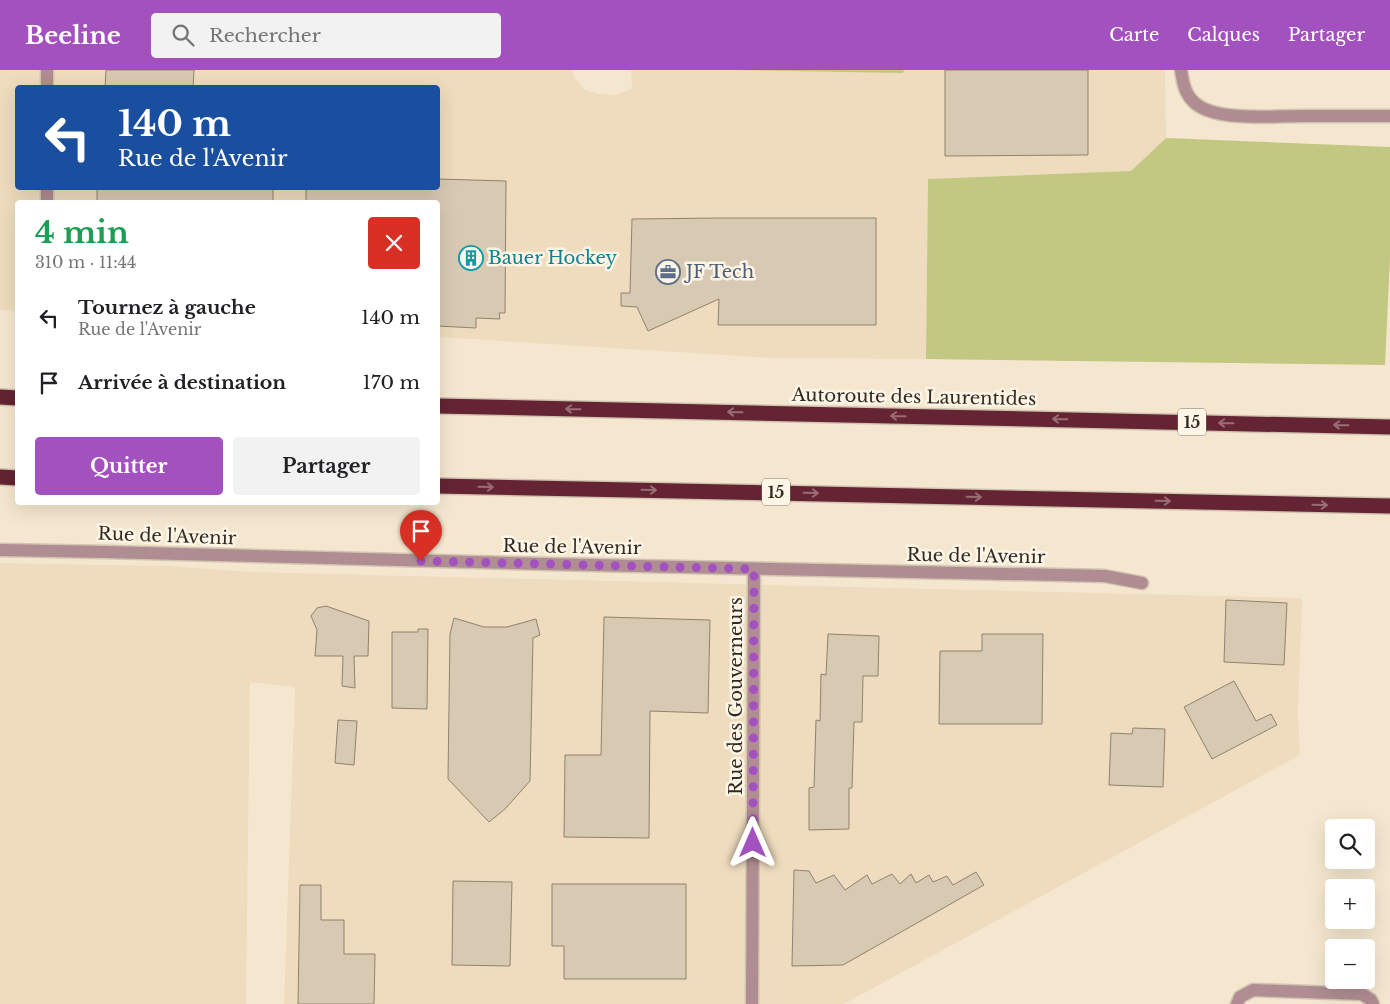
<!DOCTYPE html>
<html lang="fr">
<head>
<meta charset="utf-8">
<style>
	:root { --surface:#fff; --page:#f2f2f2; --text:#202124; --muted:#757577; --accent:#a451c0 }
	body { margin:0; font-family:"Libre Baskerville",serif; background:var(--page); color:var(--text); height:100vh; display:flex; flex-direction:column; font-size:19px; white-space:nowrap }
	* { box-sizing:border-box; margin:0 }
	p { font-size:16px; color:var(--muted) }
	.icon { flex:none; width:28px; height:28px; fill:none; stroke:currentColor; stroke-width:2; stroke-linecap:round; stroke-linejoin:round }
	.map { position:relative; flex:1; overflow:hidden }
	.sheet { position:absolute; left:15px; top:130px; width:425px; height:305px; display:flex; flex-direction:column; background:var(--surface); border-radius:5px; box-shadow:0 5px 20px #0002 }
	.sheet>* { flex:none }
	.banner { position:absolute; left:15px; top:15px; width:425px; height:105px; border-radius:5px; box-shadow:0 5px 20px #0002; background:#1a4fa0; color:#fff; overflow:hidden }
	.tools { position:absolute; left:1325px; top:749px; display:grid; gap:10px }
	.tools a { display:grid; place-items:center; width:50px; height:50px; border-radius:5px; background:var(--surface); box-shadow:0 5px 20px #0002; font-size:25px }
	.pin { position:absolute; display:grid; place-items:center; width:42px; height:42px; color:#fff; margin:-51px -21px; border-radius:50% 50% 50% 0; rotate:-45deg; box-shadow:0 0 5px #0007 }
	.pin .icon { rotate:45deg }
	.me { position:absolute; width:55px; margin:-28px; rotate:0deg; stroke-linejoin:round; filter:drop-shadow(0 0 4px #0008) }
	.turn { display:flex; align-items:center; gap:18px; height:105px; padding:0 20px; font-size:22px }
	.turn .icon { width:65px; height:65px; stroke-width:2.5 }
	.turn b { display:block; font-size:35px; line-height:42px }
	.round { display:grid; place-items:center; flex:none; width:52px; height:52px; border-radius:5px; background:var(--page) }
	.summary { display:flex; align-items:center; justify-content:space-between; height:85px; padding:0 20px }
	h1 { font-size:30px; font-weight:800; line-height:38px; color:#1e9e55 }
	.primary-button { display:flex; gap:10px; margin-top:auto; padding:10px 20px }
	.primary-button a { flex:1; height:58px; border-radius:5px; background:var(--accent); color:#fff; font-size:20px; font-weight:800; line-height:58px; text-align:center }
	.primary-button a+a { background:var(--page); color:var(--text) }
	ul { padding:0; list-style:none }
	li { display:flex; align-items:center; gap:15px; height:65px; padding:0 20px }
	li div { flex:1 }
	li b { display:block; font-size:19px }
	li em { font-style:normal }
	header { display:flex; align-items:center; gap:30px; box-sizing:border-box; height:70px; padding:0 25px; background:var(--accent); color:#fff }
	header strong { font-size:24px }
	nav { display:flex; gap:28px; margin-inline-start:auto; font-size:18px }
	.search { width:350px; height:45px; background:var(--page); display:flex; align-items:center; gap:12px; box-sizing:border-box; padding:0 18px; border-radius:5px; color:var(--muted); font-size:19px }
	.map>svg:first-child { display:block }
	.built { fill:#efdcbe; fill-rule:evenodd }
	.green { fill:#c2c781 }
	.building { fill:#d8c9b2; stroke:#90826d }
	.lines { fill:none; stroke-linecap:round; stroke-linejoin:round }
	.minor-casing { stroke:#d2c5b0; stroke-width:15 }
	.motorway-casing { stroke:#d2c5b0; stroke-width:18 }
	.minor { stroke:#af8d92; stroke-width:12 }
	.motorway { stroke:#642434; stroke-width:15 }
	.oneway { stroke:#9a6d72 }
	.route { stroke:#a451c0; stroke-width:9; stroke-dasharray:0 16.2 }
	.labels { text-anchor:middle; stroke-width:5; stroke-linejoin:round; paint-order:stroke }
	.shield { fill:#fef5e6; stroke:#6e685d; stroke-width:1 }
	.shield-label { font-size:16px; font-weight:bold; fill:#302b22 }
	.culture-label { font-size:18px; fill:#0d838f; stroke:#fef5e6; text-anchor:start }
	.service-label { font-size:18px; fill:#4e5e75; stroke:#fef5e6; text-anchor:start }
	.street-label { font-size:18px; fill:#302b22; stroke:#fef5e6 }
</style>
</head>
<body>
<header>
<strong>Beeline</strong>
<div class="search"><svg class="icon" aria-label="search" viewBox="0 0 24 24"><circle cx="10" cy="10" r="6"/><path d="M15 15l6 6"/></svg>Rechercher</div>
<nav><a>Carte</a><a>Calques</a><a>Partager</a></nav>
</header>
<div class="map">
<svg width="1390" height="934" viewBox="0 0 1390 934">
	<rect width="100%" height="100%" fill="#f5e7cf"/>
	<g class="built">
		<path d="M0,0H573V5L584,20L599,24L614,25L632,19L631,0H1165L1166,68L1131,101L928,109L926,289L773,288L438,267V132H18L17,241L0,240ZM18,18H438V118H18Z"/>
		<polygon points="0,493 168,496 251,502 1302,528 1298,642 1300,685 844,934 284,934 295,617 250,612 246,934 0,934"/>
	</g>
	<g class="green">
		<polygon points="730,0 904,0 903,3"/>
		<polygon points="1166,68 1390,77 1390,188 1385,295 926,289 928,109 1131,101"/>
	</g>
	<g class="building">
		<polygon points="106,0 194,0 193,18 105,18"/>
		<polygon points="945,0 1088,0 1088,85 945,86"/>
		<polygon points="438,109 506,111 505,243 499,243 500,249 476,248 476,258 438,256 438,132 306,132 306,118 438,118"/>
		<rect x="97" y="118" width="176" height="14"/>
		<polygon points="719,148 876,148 876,255 718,255 719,229 648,261 637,237 621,236 621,223 630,223 632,149"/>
		<polygon points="1226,530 1287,533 1284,595 1224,592"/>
		<polygon points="326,536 369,551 368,586 354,586 355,618 342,616 343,586 315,586 317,560 311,546 317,538"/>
		<polygon points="604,547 710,550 708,643 650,641 649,768 564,767 565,685 601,685"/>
		<polygon points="454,548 484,557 507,557 536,549 540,565 533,568 530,711 505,739 489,752 448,709 450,564"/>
		<polygon points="418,559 428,559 427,639 392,638 392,562 418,562"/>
		<polygon points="828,564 879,566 878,606 863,606 862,652 854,652 852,718 849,718 849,759 809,760 809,718 814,717 816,650 820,651 821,604 826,605"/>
		<polygon points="982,564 1043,564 1042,654 939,654 940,581 982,581"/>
		<polygon points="1234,611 1256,651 1271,644 1277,655 1212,689 1184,637"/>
		<polygon points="338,650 357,651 354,695 335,693"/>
		<polygon points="1133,658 1165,659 1163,717 1109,715 1111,663 1132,664"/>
		<polygon points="794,800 809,801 816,813 834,805 845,820 867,805 872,814 892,804 900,814 911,804 916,813 929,805 933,812 947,806 953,815 976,802 984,815 843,895 792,896"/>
		<polygon points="453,811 512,812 510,896 452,895"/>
		<polygon points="552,814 686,814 686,909 564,909 564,876 552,876"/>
		<polygon points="300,815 321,815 321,850 344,850 344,884 375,884 374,934 298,934"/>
	</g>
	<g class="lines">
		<defs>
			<g id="minor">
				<path d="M1181,0C1183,15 1186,28 1199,36C1222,51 1275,46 1302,46C1331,46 1361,46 1390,46"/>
				<polyline points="47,18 47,0"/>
				<polyline points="47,132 47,118"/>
				<polyline points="0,480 106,482 546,494 1105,506 1142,513"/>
				<polyline points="752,934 754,499"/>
				<polyline points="1237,934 1240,927 1253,920 1362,924 1371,930 1373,934"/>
			</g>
			<g id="motorway">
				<polyline points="0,327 18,328"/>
				<polyline points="438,336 1390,357"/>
				<polyline points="0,407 18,408"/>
				<polyline points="438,416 1390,436"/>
			</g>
		</defs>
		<use href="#minor" class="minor-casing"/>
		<use href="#motorway" class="motorway-casing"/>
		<use href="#minor" class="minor"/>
		<use href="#motorway" class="motorway"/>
	</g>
	<defs><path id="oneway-shaft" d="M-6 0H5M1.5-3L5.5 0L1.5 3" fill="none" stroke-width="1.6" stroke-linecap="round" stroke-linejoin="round" transform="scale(1.25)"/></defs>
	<g class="oneway">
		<use href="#oneway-shaft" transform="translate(573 339) rotate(-179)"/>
		<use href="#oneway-shaft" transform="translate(735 342) rotate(-179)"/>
		<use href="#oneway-shaft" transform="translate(898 346) rotate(-179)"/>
		<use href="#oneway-shaft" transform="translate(1060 349) rotate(-179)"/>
		<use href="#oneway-shaft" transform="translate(1226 353) rotate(-179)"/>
		<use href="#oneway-shaft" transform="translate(1341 355) rotate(-179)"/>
		<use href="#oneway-shaft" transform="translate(486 417) rotate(1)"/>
		<use href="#oneway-shaft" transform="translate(649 420) rotate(1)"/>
		<use href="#oneway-shaft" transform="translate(811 423) rotate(1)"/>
		<use href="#oneway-shaft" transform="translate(974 427) rotate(1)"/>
		<use href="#oneway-shaft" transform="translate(1163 431) rotate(1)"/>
		<use href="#oneway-shaft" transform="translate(1320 435) rotate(1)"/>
	</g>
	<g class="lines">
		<polyline class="route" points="421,491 754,499 753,773"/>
	</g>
	<defs>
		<symbol id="building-ring" viewBox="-11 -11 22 22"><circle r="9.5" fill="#fef5e6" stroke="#0f9aa8" stroke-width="1.5"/><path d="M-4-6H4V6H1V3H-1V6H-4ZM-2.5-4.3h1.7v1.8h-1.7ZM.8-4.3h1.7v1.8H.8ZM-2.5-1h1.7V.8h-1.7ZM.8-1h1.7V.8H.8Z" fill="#0f9aa8"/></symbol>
		<symbol id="office-ring" viewBox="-11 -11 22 22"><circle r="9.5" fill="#fef5e6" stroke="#5c6f8a" stroke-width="1.5"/><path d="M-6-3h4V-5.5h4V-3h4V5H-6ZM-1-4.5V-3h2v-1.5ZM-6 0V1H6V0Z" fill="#5c6f8a"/></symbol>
	</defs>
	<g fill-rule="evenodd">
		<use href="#building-ring" x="457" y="174" width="28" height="28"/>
		<use href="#office-ring" x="654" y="188" width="28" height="28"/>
	</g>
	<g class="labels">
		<g class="shield">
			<rect x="1178" y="338.5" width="28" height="27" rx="4"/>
			<rect x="762" y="408.5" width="28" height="27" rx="4"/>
		</g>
		<g class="shield-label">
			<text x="1192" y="358">15</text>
			<text x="776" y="428">15</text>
		</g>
		<g class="culture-label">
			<text x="488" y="194">Bauer Hockey</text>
		</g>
		<g class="service-label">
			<text x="686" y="208">JF Tech</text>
		</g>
		<g class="street-label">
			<text transform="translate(914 327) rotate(1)" y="6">Autoroute des Laurentides</text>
			<text transform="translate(167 466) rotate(2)" y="6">Rue de l'Avenir</text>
			<text transform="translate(572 477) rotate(1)" y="6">Rue de l'Avenir</text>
			<text transform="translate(976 486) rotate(1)" y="6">Rue de l'Avenir</text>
			<text transform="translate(736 626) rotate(-90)" y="6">Rue des Gouverneurs</text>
		</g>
	</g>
</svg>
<div class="tools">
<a><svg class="icon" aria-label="search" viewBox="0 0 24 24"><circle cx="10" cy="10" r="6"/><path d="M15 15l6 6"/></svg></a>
<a>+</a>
<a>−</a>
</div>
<div class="pin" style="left:421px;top:491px;background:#d93025"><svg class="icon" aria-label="arrive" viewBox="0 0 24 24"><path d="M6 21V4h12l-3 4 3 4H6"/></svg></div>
<svg class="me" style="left:753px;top:773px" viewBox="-20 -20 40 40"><path d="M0-17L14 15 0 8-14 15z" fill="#a451c0" stroke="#fff" stroke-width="4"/></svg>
<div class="banner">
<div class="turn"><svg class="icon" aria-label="left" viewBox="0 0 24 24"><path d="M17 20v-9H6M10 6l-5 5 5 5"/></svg><div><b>140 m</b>Rue de l'Avenir</div></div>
</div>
<section class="sheet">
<div class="summary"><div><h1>4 min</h1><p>310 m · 11:44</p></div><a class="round" style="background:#d93025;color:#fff"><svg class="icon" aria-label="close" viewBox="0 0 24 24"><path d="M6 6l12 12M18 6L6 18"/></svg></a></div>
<ul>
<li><svg class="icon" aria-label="left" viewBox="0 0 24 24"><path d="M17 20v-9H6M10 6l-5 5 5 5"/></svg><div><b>Tournez à gauche</b><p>Rue de l'Avenir</p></div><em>140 m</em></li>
<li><svg class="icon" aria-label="arrive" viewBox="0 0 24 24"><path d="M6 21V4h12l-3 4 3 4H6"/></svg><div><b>Arrivée à destination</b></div><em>170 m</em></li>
</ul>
<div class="primary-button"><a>Quitter</a><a>Partager</a></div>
</section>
</div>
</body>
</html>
